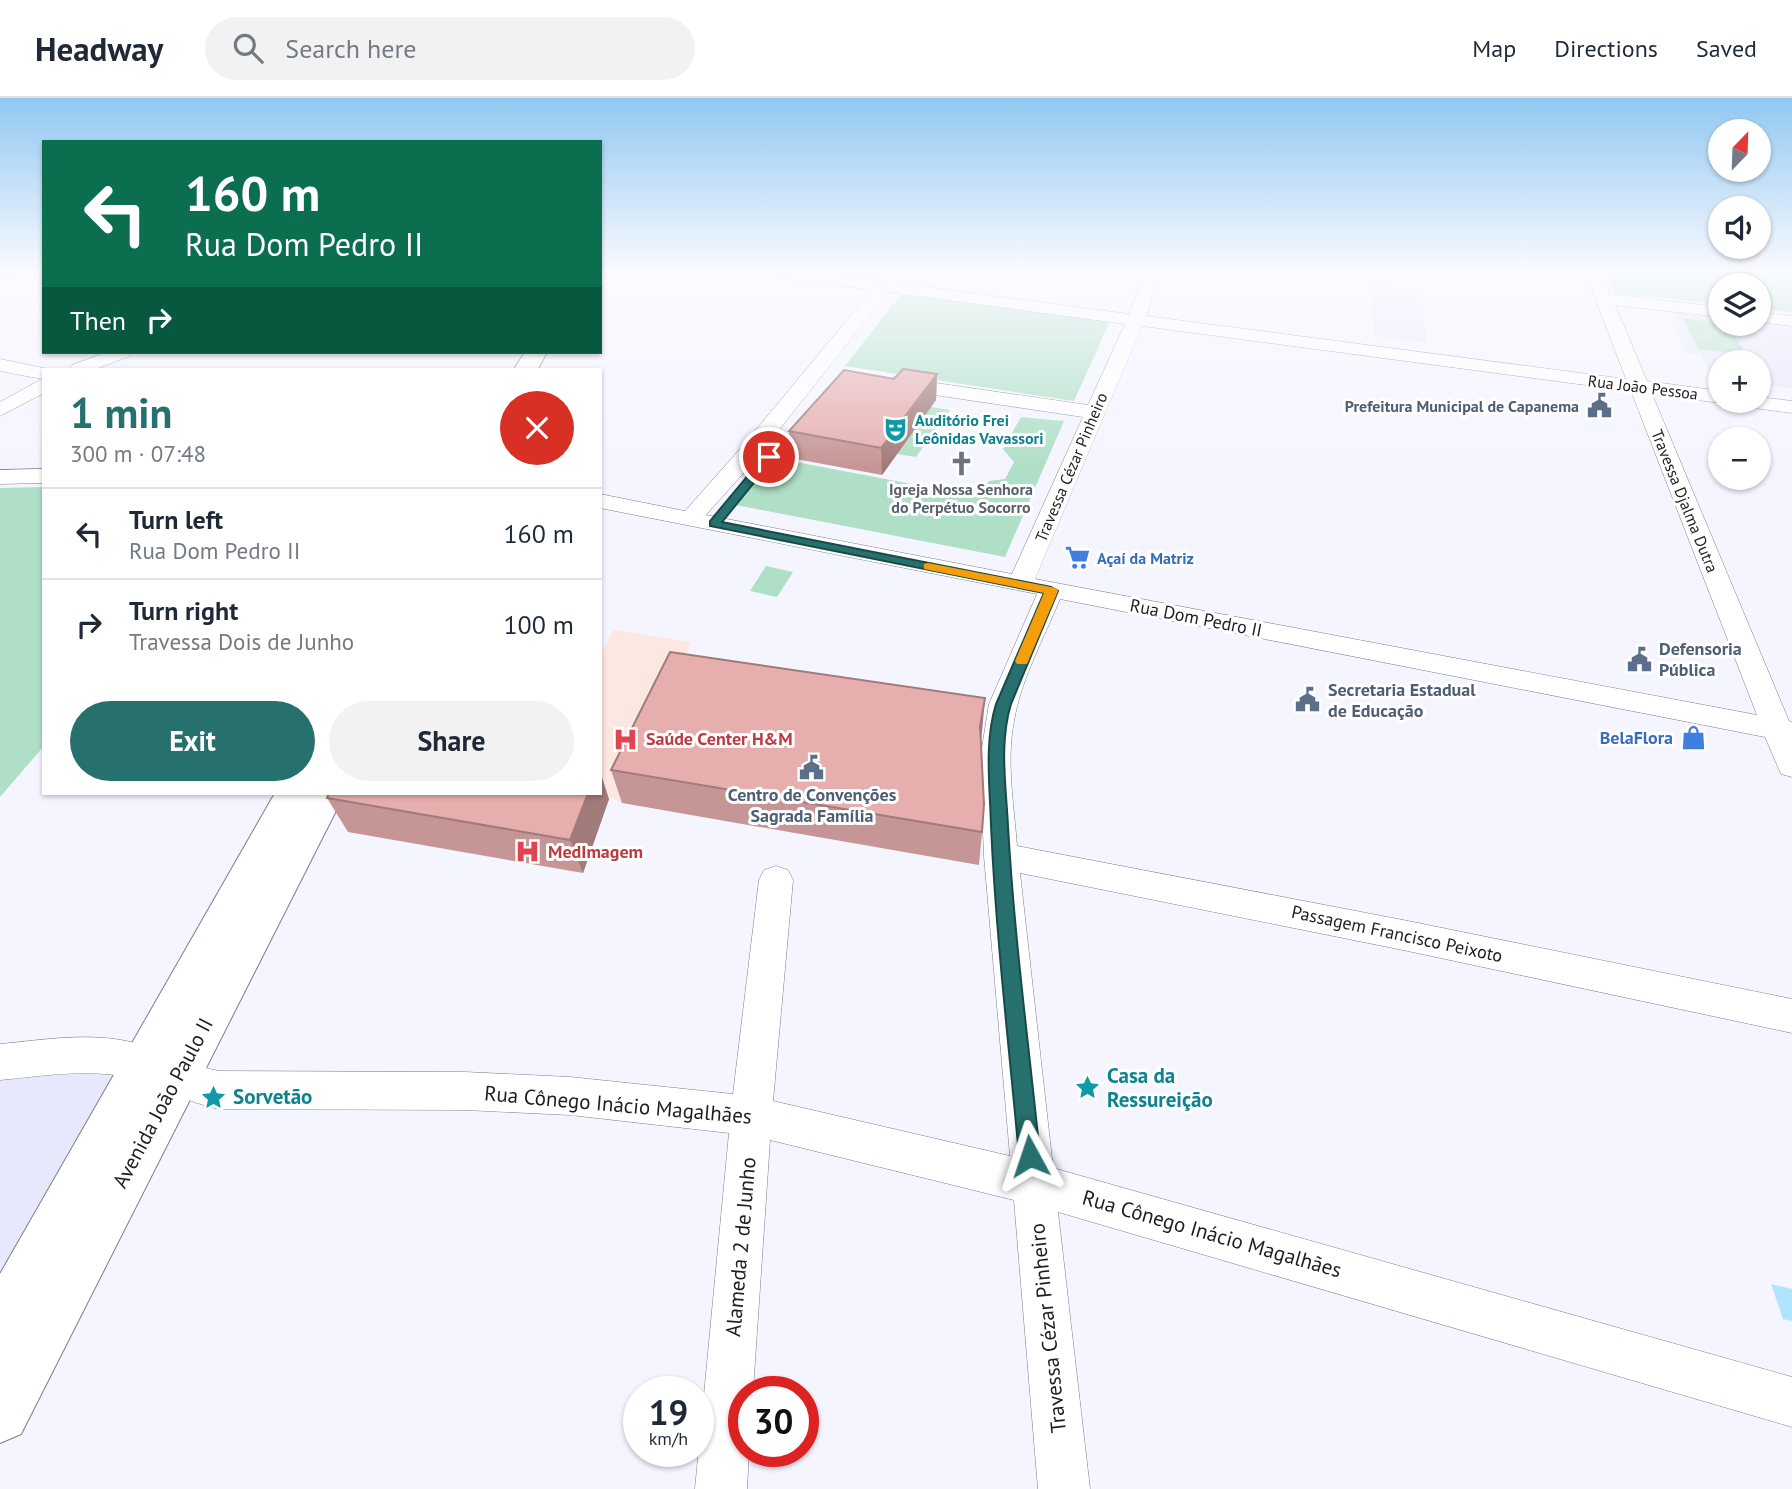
<!DOCTYPE html>
<html lang="en">
<head>
<meta charset="utf-8">
<style>
	:root { --surface:#fff; --page:#f2f2f3; --text:#1f2937; --muted:#747a83; --line:#e0e1e3; --accent:#26706e }
	body { margin:0; font-family:"PT Sans",sans-serif; background:var(--page); color:var(--text); height:100vh; display:flex; flex-direction:column; font-size:26px; white-space:nowrap }
	* { box-sizing:border-box; margin:0 }
	p { font-size:23px; color:var(--muted) }
	.icon { flex:none; width:38px; height:38px; fill:none; stroke:currentColor; stroke-width:2; stroke-linecap:round; stroke-linejoin:round }
	.map { position:relative; flex:1; overflow:hidden }
	.drawer { position:absolute; left:42px; top:270px; width:560px; height:427px; display:flex; flex-direction:column; background:var(--surface); border-radius:0px; box-shadow:0 2px 5px #0004 }
	.drawer>* { flex:none }
	.top-card { position:absolute; left:42px; top:42px; width:560px; height:214px; border-radius:0px; box-shadow:0 2px 5px #0004; background:#0b6e4f; color:#fff; overflow:hidden }
	.needle { width:46px; rotate:23deg }
	.buttons { position:absolute; left:1708px; top:21px; display:grid; gap:14px }
	.buttons a { display:grid; place-items:center; width:63px; height:63px; border-radius:50%; background:var(--surface); box-shadow:0 2px 5px #0004; font-size:35px }
	.speed { position:absolute; left:623px; top:1278px; display:flex; gap:14px; font-size:35px; font-weight:700; text-align:center }
	.speed>* { display:grid; place-content:center; width:91px; height:91px; border-radius:50%; background:var(--surface); box-shadow:0 2px 5px #0004; line-height:1 }
	.speed small { font-size:18px; font-weight:400 }
	.speed .limit { border:10px solid #d22; background:#fff; color:#111 }
	.pin { position:absolute; display:grid; place-items:center; width:60px; height:60px; color:#fff; margin:-30px; border:4px solid #fff; border-radius:50%; box-shadow:0 2px 7px #0007 }
	.me { position:absolute; width:77px; margin:-38px; rotate:355deg; stroke-linejoin:round; filter:drop-shadow(0 0 5px #0008) }
	.turn { display:flex; align-items:center; gap:24px; height:147px; padding:0 28px; font-size:32px }
	.turn .icon { width:91px; height:91px; stroke-width:2.5 }
	.turn b { display:block; font-size:49px; line-height:60px }
	.then { display:flex; align-items:center; height:66px; padding:0 28px; background:#0003; gap:14px; font-size:26px }
	.round { display:grid; place-items:center; flex:none; width:74px; height:74px; border-radius:37px; background:var(--page) }
	.headline { display:flex; align-items:center; justify-content:space-between; height:119px; padding:0 28px }
	h1 { font-size:42px; font-weight:700; line-height:52px; color:var(--accent) }
	.action { display:flex; gap:14px; margin-top:auto; padding:14px 28px }
	.action a { flex:1; height:80px; border-radius:42px; background:var(--accent); color:#fff; font-size:28px; font-weight:700; line-height:80px; text-align:center }
	.action a+a { background:var(--page); color:var(--text) }
	ul { padding:0; list-style:none }
	li { display:flex; align-items:center; gap:21px; height:91px; padding:0 28px; border-top:2px solid var(--line) }
	li div { flex:1 }
	li b { display:block; font-size:26px }
	li em { font-style:normal }
	header { display:flex; align-items:center; gap:42px; box-sizing:border-box; height:98px; padding:0 35px; background:var(--surface); border-bottom:2px solid var(--line) }
	header strong { font-size:33px }
	nav { display:flex; gap:38px; margin-inline-start:auto; font-size:24px }
	.search { width:490px; height:63px; background:var(--page); display:flex; align-items:center; gap:18px; box-sizing:border-box; padding:0 24px; border-radius:38px; color:var(--muted); font-size:26px }
	.map>svg:first-child { display:block }
	.built { fill:#e7e8fc }
	.medical { fill:#fce7e1 }
	.green { fill:#afdfc6 }
	.water { fill:#b0e5ff }
	.lines { fill:none; stroke-linecap:round; stroke-linejoin:round }
	.minor-casing { stroke:#7c7e88; stroke-width:1 }
	.major-casing { stroke:#7c7e88; stroke-width:2 }
	.minor { fill:#fff; fill-rule:evenodd }
	.major { fill:#fff; fill-rule:evenodd }
	.wall { fill:#c69696 }
	.shaded-wall { fill:#a17a7a }
	.building { fill:#e6afae; stroke:#a17a7a; stroke-width:2 }
	.route { fill:#26706e; stroke:#194948; stroke-width:2 }
	.slow { fill:#f59e0b }
	.labels { text-anchor:middle; stroke-width:6; stroke-linejoin:round; paint-order:stroke }
	.far-street-label { font-size:16px; fill:#1e1e22; stroke:#fff }
	.far-service-label { font-size:16px; font-weight:bold; fill:#4e5e75; stroke:#fff; text-anchor:end }
	.far-culture-label { font-size:16px; font-weight:bold; fill:#0d838f; stroke:#fff; text-anchor:start }
	.far-worship-label { font-size:16px; font-weight:bold; fill:#5b616d; stroke:#fff }
	.far-shop-label { font-size:16px; font-weight:bold; fill:#366cbe; stroke:#fff; text-anchor:start }
	.street-label { font-size:18px; fill:#1e1e22; stroke:#fff }
	.service-label { font-size:18px; font-weight:bold; fill:#4e5e75; stroke:#fff; text-anchor:start }
	.shop-label { font-size:18px; font-weight:bold; fill:#366cbe; stroke:#fff; text-anchor:end }
	.health-label { font-size:18px; font-weight:bold; fill:#be3a42; stroke:#fff; text-anchor:start }
	.near-culture-label { font-size:21px; font-weight:bold; fill:#0d838f; stroke:#fff; text-anchor:start }
	.near-street-label { font-size:21px; fill:#1e1e22; stroke:#fff }
</style>
</head>
<body>
<header>
<strong>Headway</strong>
<div class="search"><svg class="icon" aria-label="search" viewBox="0 0 24 24"><circle cx="10" cy="10" r="6"/><path d="M15 15l6 6"/></svg>Search here</div>
<nav><a>Map</a><a>Directions</a><a>Saved</a></nav>
</header>
<div class="map">
<svg width="1792" height="1391" viewBox="0 0 1792 1391">
	<rect width="100%" height="100%" fill="#f4f5ff"/>
	<g class="built">
		<polygon points="1371,186 1423,193 1426,245 1374,238"/>
		<polygon points="1671,213 1720,218 1720,226 1759,226 1759,223 1792,226 1792,291 1759,286 1759,264 1720,264 1720,281 1713,281 1700,256 1687,255 1676,232 1682,232"/>
		<polygon points="132,956 0,1179 0,967"/>
	</g>
	<polygon class="medical" points="614,532 690,544 677,588 622,705 600,695 600,557"/>
	<g class="green">
		<polygon points="1607,174 1792,174 1792,214 1759,211 1759,187 1720,187 1720,206 1615,195"/>
		<polygon points="902,195 1110,223 1074,303 845,268"/>
		<polygon points="1683,220 1727,226 1747,257 1698,251"/>
		<polygon points="931,309 950,312 916,359 897,356"/>
		<polygon points="1021,319 1064,323 1005,459 736,407 775,360 980,399 989,383 1005,381 1014,364 1003,351"/>
		<polygon points="44,389 44,648 0,699 0,390"/>
		<polygon points="766,468 793,474 777,499 750,493"/>
	</g>
	<polygon class="water" points="1771,1186 1792,1191 1792,1223 1783,1221"/>
	<g class="lines">
		<defs>
			<g id="minor">
				<path d="M766,174H811L882,183L895,179L901,180L902,186L1129,216L1145,174H1161L1146,218L1626,281L1585,174H1601L1610,196L1720,209V219L1615,207L1647,283L1720,293V303H1727L1720,305L1652,296L1789,623L1792,624V679L1781,676L1765,639L1060,501C1044,540 1021,581 1014,623C1006,664 1014,707 1017,748L1403,822L1792,901V935L1403,852L1020,775L1053,1070L1792,1279V1329L1058,1114L1090,1391H1038L1014,1102L770,1042L753,1293H744V1353H749L747,1391H695L729,1035L570,1017L465,1012L219,1011C188,1005 161,988 131,980C89,970 43,978 0,982V946C43,942 88,934 131,944C161,951 188,968 219,973L465,974L570,979L733,996L759,782L764,772L776,768L788,772L793,782L773,1003L1010,1058L984,758L980,662L989,606L1037,496L600,410V396L685,413L740,351L872,192L774,179ZM888,194L1125,226L1088,307L894,279L884,285L894,291L1083,319L1012,476L706,417L756,361ZM1142,228L1631,293L1757,617L1035,481Z"/>
				<polygon points="1759,214 1792,218 1792,228 1759,224"/>
				<polygon points="107,254 132,254 130,258 96,271 69,271 72,267"/>
				<polygon points="0,261 48,271 44,271 44,295 0,318 0,304 42,281 0,273"/>
				<polygon points="1759,299 1792,303 1792,315 1746,309 1739,307 1736,303 1759,303"/>
				<polygon points="44,371 44,385 0,386 0,372"/>
			</g>
			<g id="major">
				<polygon points="0,174 11,174 8,178 0,180"/>
				<polygon points="525,254 547,254 538,271 514,271"/>
				<polygon points="275,695 345,695 21,1336 0,1345 0,1176"/>
			</g>
		</defs>
		<use href="#minor" class="minor-casing"/>
		<use href="#major" class="major-casing"/>
		<use href="#minor" class="minor"/>
		<use href="#major" class="major"/>
	</g>
	<g class="wall">
		<polygon points="937,276 936,302 882,377 791,360 789,333 894,281"/>
		<polygon points="981,640 982,734 979,767 622,705 611,672"/>
		<polygon points="327,700 609,701 583,775 348,734"/>
	</g>
	<g class="shaded-wall">
		<polygon points="937,276 936,302 882,377 881,350"/>
		<polygon points="985,600 982,634 977,662 980,628"/>
		<polygon points="600,673 609,701 583,775 570,742 588,695 600,695"/>
	</g>
	<g class="building">
		<polygon points="903,271 937,276 881,350 789,333 844,272 894,281"/>
		<polygon points="670,554 985,600 980,628 984,706 982,734 611,672"/>
		<polygon points="329,695 588,695 570,742 327,700"/>
	</g>
	<linearGradient id="sky" x2="0" y2="1"><stop stop-color="#91c8f1"/><stop offset="0.47" stop-color="#fafaff"/><stop offset="1" stop-color="#fafaff" stop-opacity="0"/></linearGradient>
	<rect width="1792" height="369" fill="url(#sky)"/>
	<path class="route" d="M769,356L775,359L722,424L1051,489L1058,493L1011,606C999,645 1006,688 1008,728C1014,838 1029,948 1040,1058L1037,1065L1030,1068L1022,1065L1019,1058C1009,948 996,838 991,728C990,688 984,645 996,606L1044,495L710,428V423L765,357Z"/>
	<polygon class="slow" points="928,465 1056,490 1058,493 1027,566 1017,566 1015,563 1044,495 924,471 924,466"/>
	<defs>
		<symbol id="civic-bare" viewBox="-9 -9 18 18"><path d="M-.6-6.5H3V-4.5H.6V-3L4-1V1h2V6H-6V1h2V-1L-.6-3ZM-1.2 2.5V6h2.4V2.5Z" fill="#5c6f8a" stroke="#fff" stroke-width="2.5" paint-order="stroke"/></symbol>
		<symbol id="theatre-bare" viewBox="-9 -9 18 18"><path d="M-5-5.5Q0-4 5-5.5V0Q5 5 0 6Q-5 5-5 0ZM-3.3-2.5H-1v1.5H-3.3ZM1-2.5H3.3v1.5H1ZM-2.8 1Q0 5.5 2.8 1Z" fill="#0f9aa8" stroke="#fff" stroke-width="2.5" paint-order="stroke"/></symbol>
		<symbol id="church-bare" viewBox="-9 -9 18 18"><path d="M-1.2-6h2.4v3.5h3.3v2.4h-3.3V6h-2.4V-.1h-3.3v-2.4h3.3Z" fill="#6b7280" stroke="#fff" stroke-width="2.5" paint-order="stroke"/></symbol>
		<symbol id="supermarket-bare" viewBox="-9 -9 18 18"><path d="M-6-5.5h2.5l.6 2H6L4.5 2H-2.5L-4.4-4H-6ZM-1.5 3.2a1.3 1.3 0 1 0 .1 0ZM3 3.2a1.3 1.3 0 1 0 .1 0Z" fill="#3f7fe0" stroke="#fff" stroke-width="2.5" paint-order="stroke"/></symbol>
		<symbol id="shop-bare" viewBox="-9 -9 18 18"><path d="M-5-2.5h2.3a2.7 3.5 0 0 1 5.4 0H5L5.5 6h-11ZM-1.5-2.5h3a1.5 2.3 0 0 0-3 0Z" fill="#3f7fe0" stroke="#fff" stroke-width="2.5" paint-order="stroke"/></symbol>
		<symbol id="hospital-bare" viewBox="-9 -9 18 18"><path d="M-5-5h3v3.5h4V-5h3V5h-3V1.5h-4V5h-3Z" fill="#e0444e" stroke="#fff" stroke-width="2.5" paint-order="stroke"/></symbol>
		<symbol id="sight-bare" viewBox="-9 -9 18 18"><path d="M0-6L1.8-2.2L6-1.7L2.9 1.2L3.7 5.4L0 3.3L-3.7 5.4L-2.9 1.2L-6-1.7L-1.8-2.2Z" fill="#0f9aa8" stroke="#fff" stroke-width="2.5" paint-order="stroke"/></symbol>
	</defs>
	<g fill-rule="evenodd">
		<use href="#civic-bare" x="1582" y="290" width="35" height="35"/>
		<use href="#theatre-bare" x="878" y="314" width="35" height="35"/>
		<use href="#church-bare" x="944" y="348" width="35" height="35"/>
		<use href="#supermarket-bare" x="1060" y="442" width="35" height="35"/>
		<use href="#civic-bare" x="1622" y="544" width="35" height="35"/>
		<use href="#civic-bare" x="1290" y="584" width="35" height="35"/>
		<use href="#shop-bare" x="1676" y="622" width="35" height="35"/>
		<use href="#hospital-bare" x="608" y="624" width="35" height="35"/>
		<use href="#civic-bare" x="794" y="652" width="35" height="35"/>
		<use href="#hospital-bare" x="510" y="736" width="35" height="35"/>
		<use href="#sight-bare" x="1070" y="972" width="35" height="35"/>
		<use href="#sight-bare" x="196" y="982" width="35" height="35"/>
	</g>
	<g class="labels">
		<g class="far-street-label">
			<text transform="translate(1643 289) rotate(7)" y="6">Rua João Pessoa</text>
			<text transform="translate(1071 369) rotate(-67)" y="6">Travessa Cézar Pinheiro</text>
			<text transform="translate(1685 403) rotate(68)" y="6">Travessa Djalma Dutra</text>
		</g>
		<g class="far-service-label">
			<text x="1579" y="314">Prefeitura Municipal de Capanema</text>
		</g>
		<g class="far-culture-label">
			<text x="915" y="328">Auditório Frei<tspan x="915" dy="18">Leônidas Vavassori</tspan></text>
		</g>
		<g class="far-worship-label">
			<text x="961" y="397">Igreja Nossa Senhora<tspan x="961" dy="18">do Perpétuo Socorro</tspan></text>
		</g>
		<g class="far-shop-label">
			<text x="1097" y="466">Açaí da Matriz</text>
		</g>
		<g class="street-label">
			<text transform="translate(1196 520) rotate(11)" y="6">Rua Dom Pedro II</text>
			<text transform="translate(1397 836) rotate(12)" y="6">Passagem Francisco Peixoto</text>
		</g>
		<g class="service-label">
			<text x="1659" y="557">Defensoria<tspan x="1659" dy="21">Pública</tspan></text>
			<text x="1328" y="598">Secretaria Estadual<tspan x="1328" dy="21">de Educação</tspan></text>
			<text x="812" y="703" text-anchor="middle">Centro de Convenções<tspan x="812" dy="21">Sagrada Família</tspan></text>
		</g>
		<g class="shop-label">
			<text x="1673" y="646">BelaFlora</text>
		</g>
		<g class="health-label">
			<text x="646" y="647">Saúde Center H&amp;M</text>
			<text x="548" y="760">MedImagem</text>
		</g>
		<g class="near-culture-label">
			<text x="1107" y="985">Casa da<tspan x="1107" dy="24">Ressureição</tspan></text>
			<text x="233" y="1006">Sorvetão</text>
		</g>
		<g class="near-street-label">
			<text transform="translate(163 1005) rotate(-62)" y="7">Avenida João Paulo II</text>
			<text transform="translate(618 1007) rotate(5)" y="7">Rua Cônego Inácio Magalhães</text>
			<text transform="translate(1212 1136) rotate(16)" y="7">Rua Cônego Inácio Magalhães</text>
			<text transform="translate(741 1149) rotate(-85)" y="7">Alameda 2 de Junho</text>
			<text transform="translate(1048 1230) rotate(-96)" y="7">Travessa Cézar Pinheiro</text>
		</g>
	</g>
</svg>
<div class="buttons">
<a><svg class="needle" viewBox="-14 -14 28 28"><path d="M0-13l5 13h-10z" fill="#e53935"/><path d="M0 13l5-13h-10z" fill="#747a83"/></svg></a>
<a><svg class="icon" aria-label="sound" viewBox="0 0 24 24"><path d="M4 9h4l5-4v14l-5-4H4zM17 9q2 3 0 6"/></svg></a>
<a><svg class="icon" aria-label="layers" viewBox="0 0 24 24"><path d="M12 4l9 5-9 5-9-5zM3 14l9 5 9-5"/></svg></a>
<a>+</a>
<a>−</a>
</div>
<div class="speed"><div>19<small>km/h</small></div><div class="limit">30</div></div>
<div class="pin" style="left:769px;top:359px;background:#d93025"><svg class="icon" aria-label="arrive" viewBox="0 0 24 24"><path d="M6 21V4h12l-3 4 3 4H6"/></svg></div>
<svg class="me" style="left:1030px;top:1058px" viewBox="-20 -20 40 40"><path d="M0-17L14 15 0 8-14 15z" fill="#26706e" stroke="#fff" stroke-width="4"/></svg>
<div class="top-card">
<div class="turn"><svg class="icon" aria-label="left" viewBox="0 0 24 24"><path d="M17 20v-9H6M10 6l-5 5 5 5"/></svg><div><b>160 m</b>Rua Dom Pedro II</div></div>
<div class="then">Then<svg class="icon" aria-label="right" viewBox="0 0 24 24"><path d="M7 20v-9h11M14 6l5 5-5 5"/></svg></div>
</div>
<section class="drawer">
<div class="headline"><div><h1>1 min</h1><p>300 m · 07:48</p></div><a class="round" style="background:#d93025;color:#fff"><svg class="icon" aria-label="close" viewBox="0 0 24 24"><path d="M6 6l12 12M18 6L6 18"/></svg></a></div>
<ul>
<li><svg class="icon" aria-label="left" viewBox="0 0 24 24"><path d="M17 20v-9H6M10 6l-5 5 5 5"/></svg><div><b>Turn left</b><p>Rua Dom Pedro II</p></div><em>160 m</em></li>
<li><svg class="icon" aria-label="right" viewBox="0 0 24 24"><path d="M7 20v-9h11M14 6l5 5-5 5"/></svg><div><b>Turn right</b><p>Travessa Dois de Junho</p></div><em>100 m</em></li>
</ul>
<div class="action"><a>Exit</a><a>Share</a></div>
</section>
</div>
</body>
</html>
